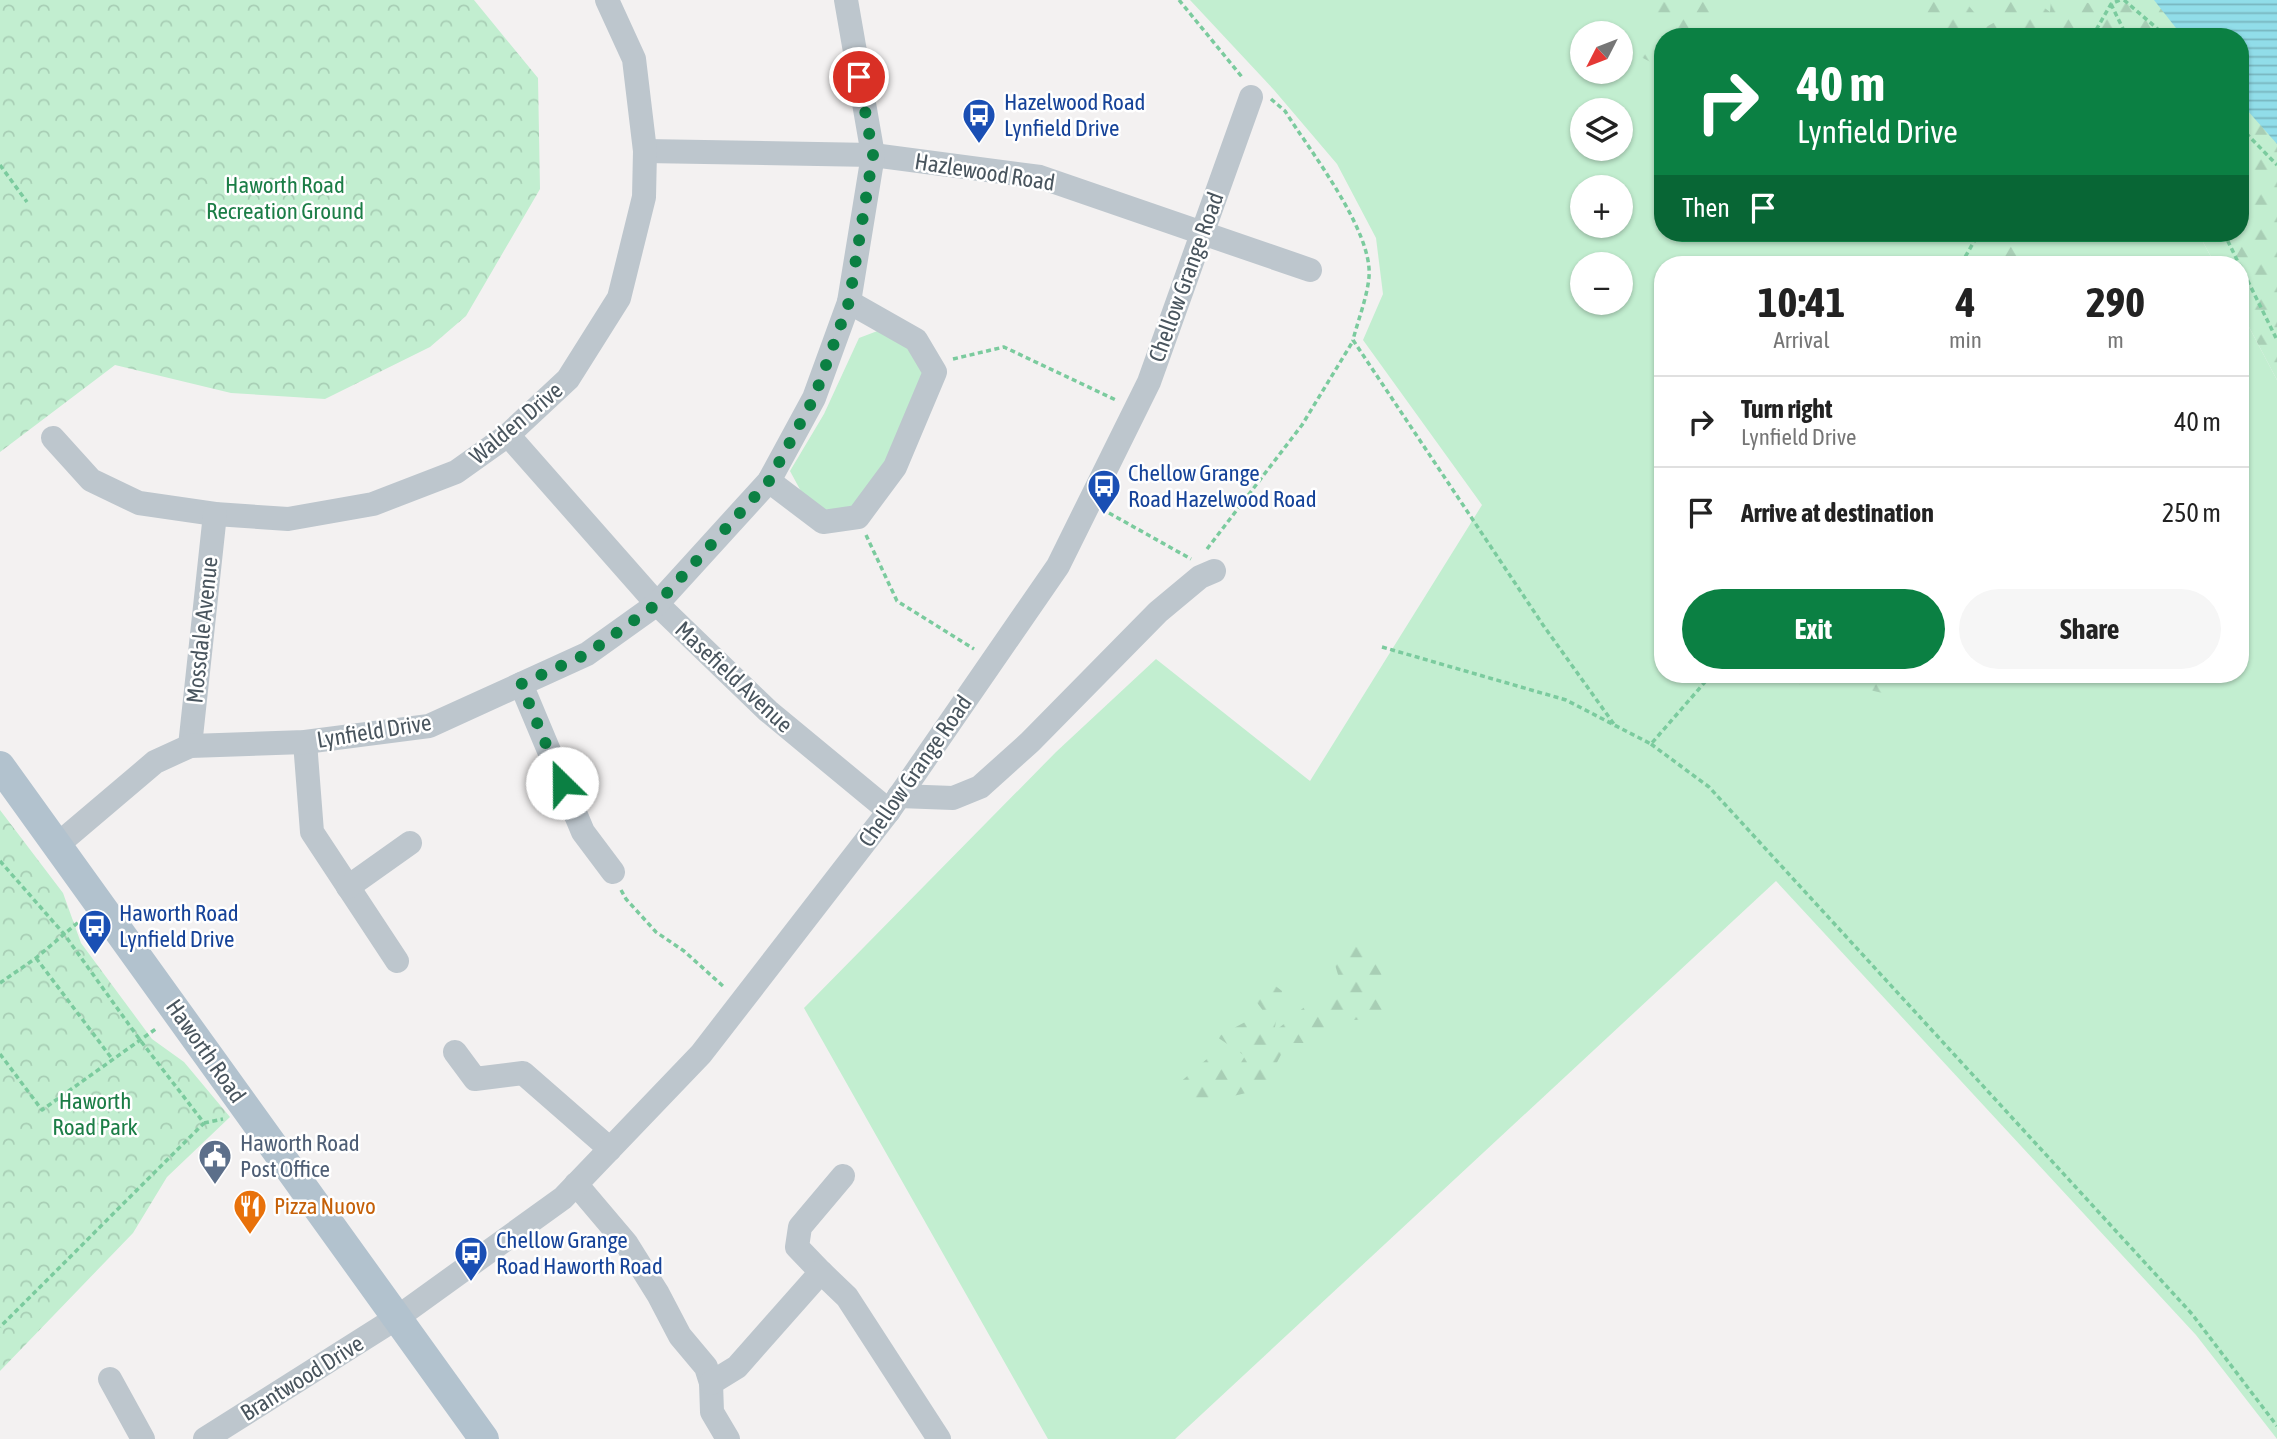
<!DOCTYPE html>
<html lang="en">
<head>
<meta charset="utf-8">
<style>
	:root { --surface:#fff; --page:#f6f6f6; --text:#222; --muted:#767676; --line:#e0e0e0; --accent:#0b8043 }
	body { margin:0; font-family:"Asap Condensed",sans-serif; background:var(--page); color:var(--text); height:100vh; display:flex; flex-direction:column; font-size:26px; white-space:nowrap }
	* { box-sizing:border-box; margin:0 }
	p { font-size:23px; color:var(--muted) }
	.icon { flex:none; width:38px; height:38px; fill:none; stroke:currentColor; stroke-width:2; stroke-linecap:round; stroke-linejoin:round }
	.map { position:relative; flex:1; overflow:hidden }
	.drawer { position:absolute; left:1654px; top:256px; width:595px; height:427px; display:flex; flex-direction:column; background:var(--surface); border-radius:28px; box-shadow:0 2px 5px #0004 }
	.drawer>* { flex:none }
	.top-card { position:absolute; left:1654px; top:28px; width:595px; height:214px; border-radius:28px; box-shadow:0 2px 5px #0004; background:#0b8043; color:#fff; overflow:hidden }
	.needle { width:46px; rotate:228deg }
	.controls { position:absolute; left:1570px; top:21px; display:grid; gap:14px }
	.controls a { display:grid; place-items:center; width:63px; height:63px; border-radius:50%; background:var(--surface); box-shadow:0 2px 5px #0004; font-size:35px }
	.pin { position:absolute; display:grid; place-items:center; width:60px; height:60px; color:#fff; margin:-30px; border:4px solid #fff; border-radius:50%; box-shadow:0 2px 7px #0007 }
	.me { position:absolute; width:77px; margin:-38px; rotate:337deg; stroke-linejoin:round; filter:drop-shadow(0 0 5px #0008) }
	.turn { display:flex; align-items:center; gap:24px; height:147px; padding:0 28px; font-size:32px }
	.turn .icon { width:91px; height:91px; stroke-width:2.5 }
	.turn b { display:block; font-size:49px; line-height:60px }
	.then { display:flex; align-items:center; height:66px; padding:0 28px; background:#0003; gap:14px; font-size:26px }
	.eta { display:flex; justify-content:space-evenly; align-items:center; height:119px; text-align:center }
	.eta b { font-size:42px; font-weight:700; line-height:49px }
	.primary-button { display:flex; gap:14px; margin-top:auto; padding:14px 28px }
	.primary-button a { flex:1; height:80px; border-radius:42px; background:var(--accent); color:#fff; font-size:28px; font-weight:700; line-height:80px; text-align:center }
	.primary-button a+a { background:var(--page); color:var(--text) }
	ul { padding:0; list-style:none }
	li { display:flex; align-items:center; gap:21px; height:91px; padding:0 28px; border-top:2px solid var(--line) }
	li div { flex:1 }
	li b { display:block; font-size:26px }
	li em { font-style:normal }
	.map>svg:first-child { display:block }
	.grass { fill:#c2eed0; fill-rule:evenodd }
	.forest { fill:url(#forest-firs) }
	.park { fill:url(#park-crowns) }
	.water { fill:url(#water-rules) }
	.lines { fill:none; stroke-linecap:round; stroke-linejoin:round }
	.path { stroke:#7bcb9e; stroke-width:3.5; stroke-dasharray:5 3.5; stroke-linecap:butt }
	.minor { stroke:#bdc6cd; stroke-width:24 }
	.major { stroke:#b2c2ce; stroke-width:30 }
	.route { stroke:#0b8043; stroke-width:12; stroke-dasharray:0 21.6 }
	.labels { text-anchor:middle; stroke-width:5; stroke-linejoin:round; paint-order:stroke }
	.transit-label { font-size:23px; fill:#164399; stroke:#fff; text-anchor:start }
	.street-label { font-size:23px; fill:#49555e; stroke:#fff }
	.park-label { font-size:23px; fill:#1b7d46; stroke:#fff }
	.service-label { font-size:23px; fill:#4e5e75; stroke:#fff; text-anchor:start }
	.food-label { font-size:23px; fill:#c56008; stroke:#fff; text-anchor:start }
</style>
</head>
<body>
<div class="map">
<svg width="2277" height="1439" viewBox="0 0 2277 1439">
	<defs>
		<pattern id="forest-firs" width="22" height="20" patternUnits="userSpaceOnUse" patternTransform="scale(1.75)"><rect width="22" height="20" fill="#c2eed0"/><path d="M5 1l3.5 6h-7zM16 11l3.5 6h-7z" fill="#a8ceb5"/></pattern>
		<pattern id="park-crowns" width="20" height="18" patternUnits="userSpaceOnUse" patternTransform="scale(1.75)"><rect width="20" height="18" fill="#c2eed0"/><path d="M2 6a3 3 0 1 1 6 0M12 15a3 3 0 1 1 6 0" fill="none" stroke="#a8ceb5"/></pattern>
		<pattern id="water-rules" width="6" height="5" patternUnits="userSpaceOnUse" patternTransform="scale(1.75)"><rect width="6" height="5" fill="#91dde9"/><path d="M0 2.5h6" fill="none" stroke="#78b6c0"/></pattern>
	</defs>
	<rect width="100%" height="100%" fill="#f3f1f1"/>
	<g class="grass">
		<path d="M1190,0H2091L2106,37H1662V233H2198L2215,264H1662V674H2240V310L2277,380V1439L2196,1335L1776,881L1175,1439H1048L804,1008L1056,752L1156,659L1310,781L1482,505L1363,340L1383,294L1376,238L1337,164L1274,90ZM1582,33H1620V72H1582ZM1582,110H1620V149H1582ZM1582,187H1620V226H1582ZM1582,264H1620V303H1582Z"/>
		<polygon points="880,330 911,347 925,372 886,461 853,507 824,510 803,495 790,471 824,414 859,338"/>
	</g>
	<g class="forest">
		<polygon points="1645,0 1715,0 1709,37 1662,37 1662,68 1641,57 1654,30 1655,9"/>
		<polygon points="1915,0 1971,0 1969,6 1986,27 1997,21 1979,4 1986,0 2034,0 2050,12 2051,0 2079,0 2091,4 2091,0 2277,0 2277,380 2240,310 2240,264 2215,264 2198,233 2240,233 2240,37 1923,37 1928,26"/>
		<polygon points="1954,233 2026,233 2021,247 2025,264 1974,264 1983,254 1980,246"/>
		<polygon points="1788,674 1906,674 1891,695 1831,681 1812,690 1800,685"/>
		<path d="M1357,943C1385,963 1384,982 1388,1014L1369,1019L1340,1021L1316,1043H1291L1284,1049L1263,1089L1208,1102L1192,1112L1177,1085L1208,1058L1234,1074L1245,1056L1217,1037L1264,1012L1249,992L1269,981L1282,991L1274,1032L1313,1000L1345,997L1335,965Z"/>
	</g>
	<g class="park">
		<polygon points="0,0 474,0 538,78 540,189 466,316 430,347 325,399 231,393 115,365 0,452"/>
		<polygon points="0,810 63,893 81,943 152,1039 184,1062 230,1117 167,1177 133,1233 0,1371"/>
	</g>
	<polygon class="water" points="2154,0 2277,0 2277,144 2240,102 2240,37 2183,37"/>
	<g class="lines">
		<g class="path">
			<polyline points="1179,0 1242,77"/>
			<polyline points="2124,0 2167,37"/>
			<polyline points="2111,4 2127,37"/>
			<polyline points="2092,37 2111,4 2120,0"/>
			<path d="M1271,99L1285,111C1310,151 1373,231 1369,277C1367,298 1358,320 1353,340L1543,625L1616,727"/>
			<polyline points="2240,127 2277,165"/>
			<polyline points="0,165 27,202"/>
			<polyline points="2224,233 2239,264"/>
			<polyline points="1961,264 1979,233"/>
			<polyline points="2240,265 2277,340"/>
			<polyline points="953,359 1004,347 1118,401"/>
			<polyline points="1109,513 1191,559"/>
			<polyline points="866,535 897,601 974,649"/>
			<polyline points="1207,549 1302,425 1353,341"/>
			<polyline points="1382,647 1566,700 1651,744 1712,674"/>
			<polyline points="1651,744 1709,787 2192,1314 2277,1426"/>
			<polyline points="0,861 64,934 140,1040 204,1123 0,1327"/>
			<polyline points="621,890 626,899 656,932 684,951 724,987"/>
			<polyline points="36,958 113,1060"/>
			<polyline points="0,983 36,958 81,920"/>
			<polyline points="0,1054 42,1110 157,1028"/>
			<polyline points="204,1123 223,1119"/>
		</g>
		<g class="minor">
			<polyline points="645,151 873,155 1040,177 1310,270"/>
			<polyline points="508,435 657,604 768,711 889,811"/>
			<polyline points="53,438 91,480 139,503 215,514 288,519 373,504 456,472 508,435 568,379 619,298 644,197 645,151 634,59 607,0"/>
			<polyline points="769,481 823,522 858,517 895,467 935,372 916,340 849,302"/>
			<polyline points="521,684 583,832 613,872"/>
			<polyline points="305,742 312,832 397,961"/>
			<polyline points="190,746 215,514"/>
			<polyline points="899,796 953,798 980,787 1030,742 1158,612 1200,577 1214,571"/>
			<polyline points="56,846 155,762 190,746 305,742 429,726 587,654 657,604 769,481 814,398 849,302 873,155 846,0"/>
			<polyline points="348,887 410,843"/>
			<polyline points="455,1052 475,1079 523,1073 610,1149"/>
			<polyline points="576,1184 626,1243 658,1294 680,1336 706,1367 711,1383 712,1412 728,1439"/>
			<polyline points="821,1272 797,1247 800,1227 843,1176"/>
			<polyline points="110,1379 143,1439"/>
			<polyline points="711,1383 737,1367 821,1272 847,1297 939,1439"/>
			<polyline points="205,1439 398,1317 563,1198 701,1054 889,811 1058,566 1149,382 1251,97"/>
		</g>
		<polyline class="major" points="0,766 484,1439"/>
	</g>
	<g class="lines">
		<polyline class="route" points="562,783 521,684 587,654 657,604 769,481 814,398 849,302 873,155 859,77"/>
	</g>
	<defs>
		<symbol id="bus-pin" viewBox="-11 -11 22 30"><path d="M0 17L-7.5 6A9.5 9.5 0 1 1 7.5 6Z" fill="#1a4fb4" stroke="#fff"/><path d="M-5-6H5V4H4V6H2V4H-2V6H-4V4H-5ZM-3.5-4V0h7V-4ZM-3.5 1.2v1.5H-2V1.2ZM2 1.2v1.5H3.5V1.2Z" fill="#fff"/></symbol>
		<symbol id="civic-pin" viewBox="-11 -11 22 30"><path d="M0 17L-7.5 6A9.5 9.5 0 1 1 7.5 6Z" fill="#5c6f8a" stroke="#fff"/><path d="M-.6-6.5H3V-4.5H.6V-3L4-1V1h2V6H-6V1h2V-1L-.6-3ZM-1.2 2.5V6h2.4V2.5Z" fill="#fff"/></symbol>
		<symbol id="restaurant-pin" viewBox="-11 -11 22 30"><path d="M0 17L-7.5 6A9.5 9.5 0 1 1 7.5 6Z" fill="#e8710a" stroke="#fff"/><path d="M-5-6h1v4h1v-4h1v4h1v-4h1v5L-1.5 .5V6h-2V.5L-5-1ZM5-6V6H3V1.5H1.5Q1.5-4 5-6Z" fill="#fff"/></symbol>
	</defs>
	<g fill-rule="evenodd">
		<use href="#bus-pin" x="960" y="96" width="38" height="52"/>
		<use href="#bus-pin" x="1085" y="467" width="38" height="52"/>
		<use href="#bus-pin" x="76" y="907" width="38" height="52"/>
		<use href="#civic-pin" x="196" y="1137" width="38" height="52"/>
		<use href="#restaurant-pin" x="231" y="1187" width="38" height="52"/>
		<use href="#bus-pin" x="452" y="1234" width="38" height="52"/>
	</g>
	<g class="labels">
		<g class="transit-label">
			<text x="1004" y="110">Hazelwood Road<tspan x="1004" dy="26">Lynfield Drive</tspan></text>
			<text x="1128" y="481">Chellow Grange<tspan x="1128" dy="26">Road Hazelwood Road</tspan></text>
			<text x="119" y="921">Haworth Road<tspan x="119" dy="26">Lynfield Drive</tspan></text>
			<text x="496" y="1248">Chellow Grange<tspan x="496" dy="26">Road Haworth Road</tspan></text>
		</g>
		<g class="street-label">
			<text transform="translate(985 172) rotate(9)" y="8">Hazlewood Road</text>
			<text transform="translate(1186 277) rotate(-70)" y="8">Chellow Grange Road</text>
			<text transform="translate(516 423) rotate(-40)" y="8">Walden Drive</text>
			<text transform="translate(202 630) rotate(-84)" y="8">Mossdale Avenue</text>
			<text transform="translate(734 677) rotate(43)" y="8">Masefield Avenue</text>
			<text transform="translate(374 731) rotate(-9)" y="8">Lynfield Drive</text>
			<text transform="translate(915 771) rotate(-55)" y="8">Chellow Grange Road</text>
			<text transform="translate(206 1051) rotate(55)" y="8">Haworth Road</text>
			<text transform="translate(302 1378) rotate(-32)" y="8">Brantwood Drive</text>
		</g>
		<g class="park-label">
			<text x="285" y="193">Haworth Road<tspan x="285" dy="26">Recreation Ground</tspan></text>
			<text x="95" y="1109">Haworth<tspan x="95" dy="26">Road Park</tspan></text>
		</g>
		<g class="service-label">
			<text x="240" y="1151">Haworth Road<tspan x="240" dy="26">Post Office</tspan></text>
		</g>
		<g class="food-label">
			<text x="274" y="1214">Pizza Nuovo</text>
		</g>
	</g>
</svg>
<div class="controls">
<a><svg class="needle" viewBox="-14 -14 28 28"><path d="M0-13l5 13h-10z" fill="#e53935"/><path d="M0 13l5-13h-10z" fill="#767676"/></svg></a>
<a><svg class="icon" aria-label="layers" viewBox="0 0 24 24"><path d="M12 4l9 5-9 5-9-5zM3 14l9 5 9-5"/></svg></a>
<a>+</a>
<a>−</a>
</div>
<div class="pin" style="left:859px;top:77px;background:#d93025"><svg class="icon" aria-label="arrive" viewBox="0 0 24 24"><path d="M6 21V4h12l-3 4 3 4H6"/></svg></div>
<svg class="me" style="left:562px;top:783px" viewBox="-20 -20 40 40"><circle r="19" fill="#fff"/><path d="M0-13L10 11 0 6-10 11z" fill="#0b8043"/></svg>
<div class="top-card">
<div class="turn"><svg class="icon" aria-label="right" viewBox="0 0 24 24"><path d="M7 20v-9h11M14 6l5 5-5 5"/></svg><div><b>40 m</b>Lynfield Drive</div></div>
<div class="then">Then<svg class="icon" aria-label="arrive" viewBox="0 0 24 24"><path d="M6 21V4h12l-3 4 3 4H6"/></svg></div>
</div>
<section class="drawer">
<div class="eta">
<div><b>10:41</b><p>Arrival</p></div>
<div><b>4</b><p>min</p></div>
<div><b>290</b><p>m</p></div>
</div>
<ul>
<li><svg class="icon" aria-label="right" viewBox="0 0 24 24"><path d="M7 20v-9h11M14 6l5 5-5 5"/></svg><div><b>Turn right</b><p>Lynfield Drive</p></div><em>40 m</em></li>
<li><svg class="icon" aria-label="arrive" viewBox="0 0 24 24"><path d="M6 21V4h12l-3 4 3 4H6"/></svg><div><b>Arrive at destination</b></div><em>250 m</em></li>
</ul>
<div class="primary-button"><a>Exit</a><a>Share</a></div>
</section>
</div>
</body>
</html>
